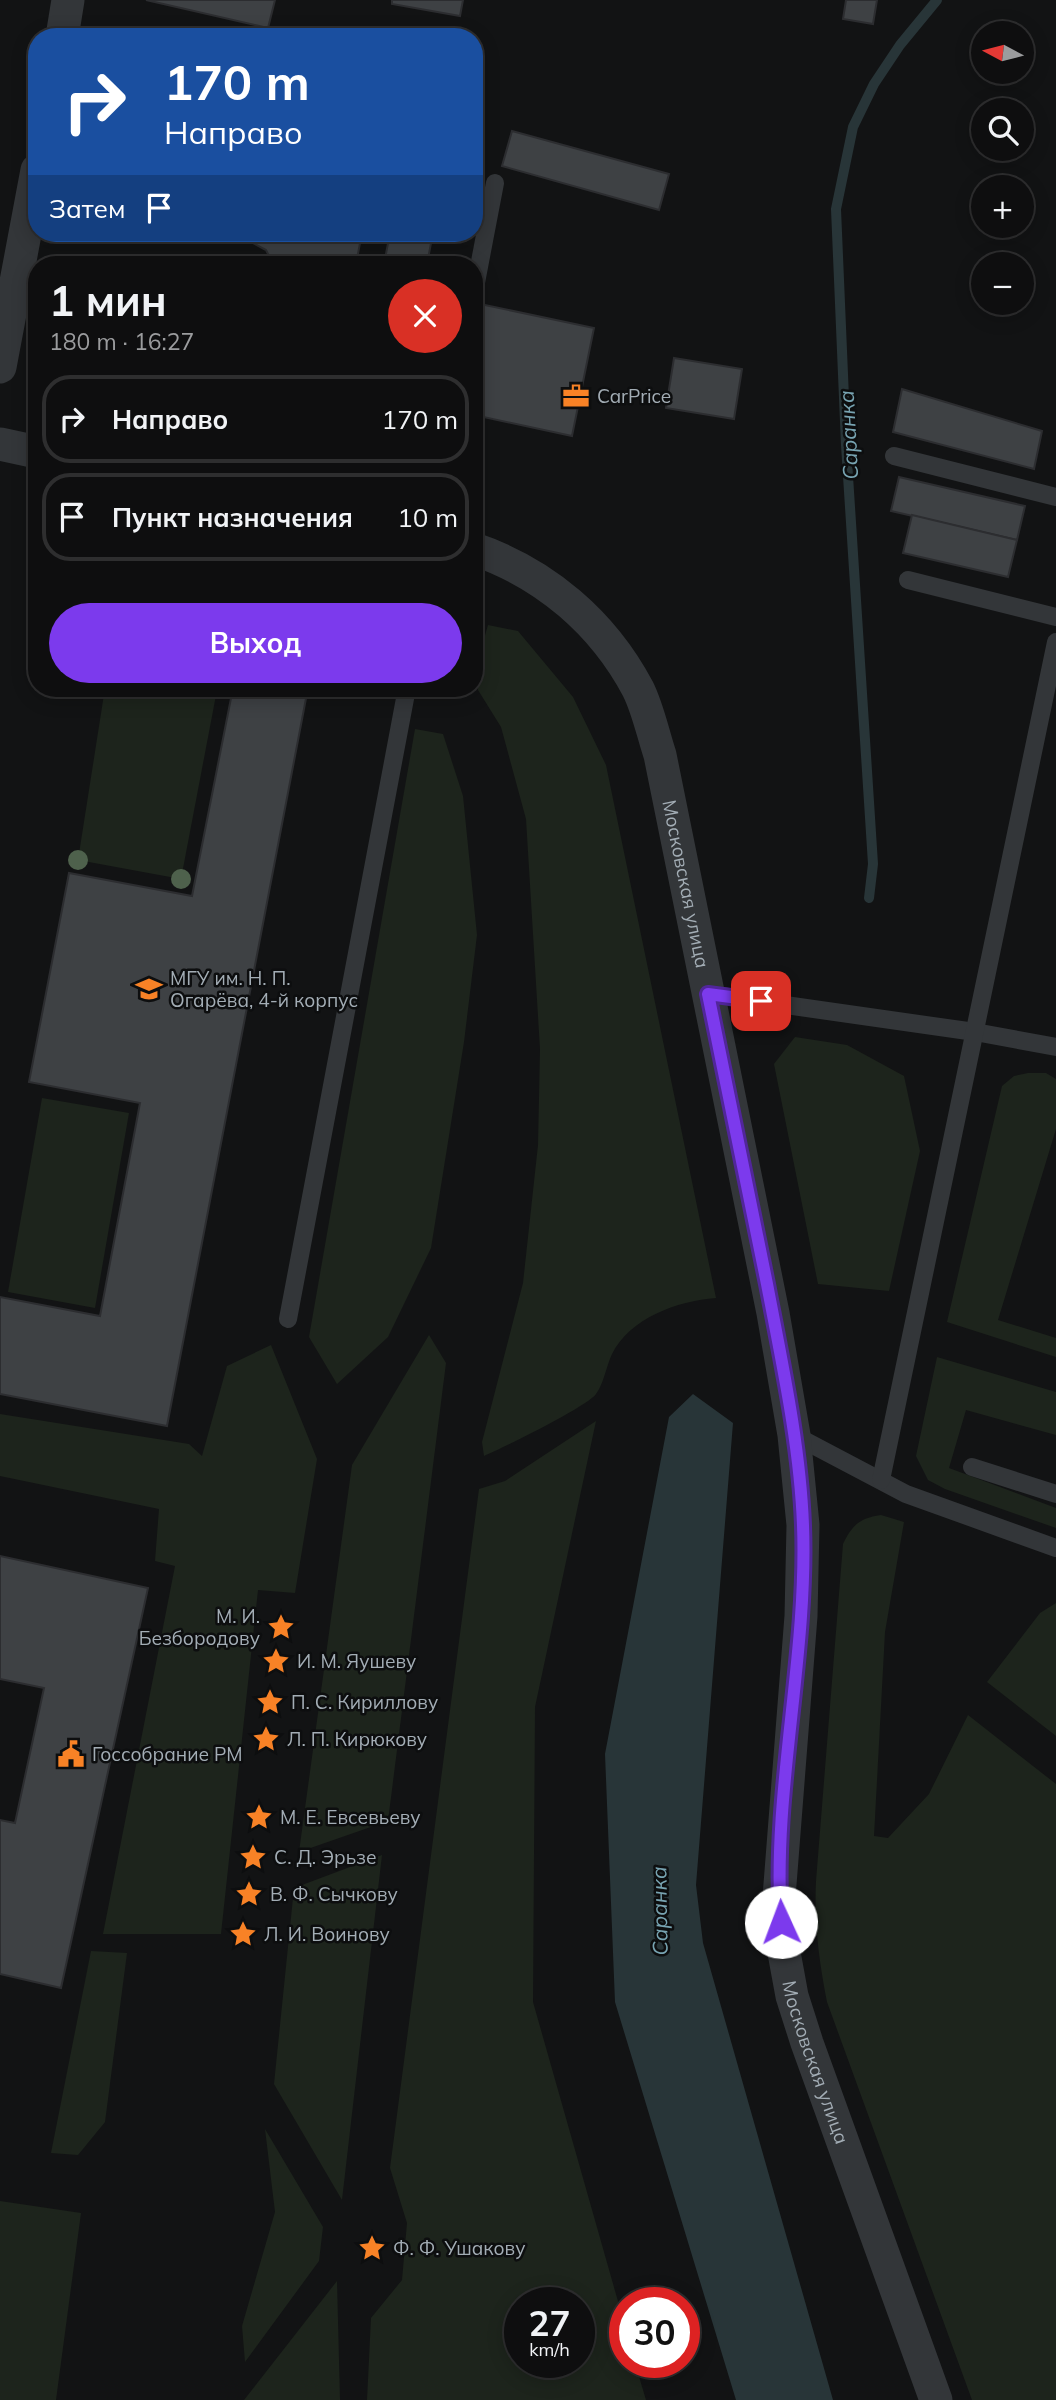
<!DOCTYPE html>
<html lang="ru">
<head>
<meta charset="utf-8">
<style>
	:root { --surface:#0e0e0f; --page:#1c1c1d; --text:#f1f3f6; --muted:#9b9c9e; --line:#2e2e2f; --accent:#7c3aed }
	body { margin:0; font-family:Mulish,sans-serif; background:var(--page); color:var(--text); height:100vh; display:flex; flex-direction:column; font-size:26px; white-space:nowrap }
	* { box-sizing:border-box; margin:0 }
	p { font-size:23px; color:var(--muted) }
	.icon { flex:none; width:38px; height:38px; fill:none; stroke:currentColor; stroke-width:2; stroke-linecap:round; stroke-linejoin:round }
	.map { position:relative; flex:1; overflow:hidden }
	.details { position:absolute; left:28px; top:256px; width:455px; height:441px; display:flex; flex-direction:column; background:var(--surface); border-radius:28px; box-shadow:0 4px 18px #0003,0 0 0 2px var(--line) }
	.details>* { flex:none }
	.hud { position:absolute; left:28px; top:28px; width:455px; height:214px; border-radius:28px; box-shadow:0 4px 18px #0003,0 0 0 2px var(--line); background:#1a4fa0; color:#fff; overflow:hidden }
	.needle { width:46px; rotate:277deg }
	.fabs { position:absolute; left:971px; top:21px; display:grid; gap:14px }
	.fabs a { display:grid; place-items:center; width:63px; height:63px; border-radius:50%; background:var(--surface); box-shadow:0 4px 18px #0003,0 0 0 2px var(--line); font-size:35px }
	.speed { position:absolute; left:504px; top:2287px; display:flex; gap:14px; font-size:35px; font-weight:700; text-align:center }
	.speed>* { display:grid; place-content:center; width:91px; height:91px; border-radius:50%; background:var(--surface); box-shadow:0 4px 18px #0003,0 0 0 2px var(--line); line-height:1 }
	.speed small { font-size:18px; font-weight:400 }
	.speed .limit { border:10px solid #d22; background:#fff; color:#111 }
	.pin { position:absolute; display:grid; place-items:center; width:60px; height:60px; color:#fff; margin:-30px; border-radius:14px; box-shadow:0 4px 10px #0006 }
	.me { position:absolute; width:77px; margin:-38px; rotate:358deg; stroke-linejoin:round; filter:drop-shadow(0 0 5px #0008) }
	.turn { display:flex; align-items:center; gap:24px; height:147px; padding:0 21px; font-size:32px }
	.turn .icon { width:91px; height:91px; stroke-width:2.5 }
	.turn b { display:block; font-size:49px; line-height:60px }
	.then { display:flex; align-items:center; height:66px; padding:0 21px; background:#0003; gap:14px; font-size:26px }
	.round { display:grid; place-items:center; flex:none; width:74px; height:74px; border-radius:37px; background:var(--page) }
	.summary { display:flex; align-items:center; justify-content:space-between; height:119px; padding:0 21px }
	h1 { font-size:42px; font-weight:700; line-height:52px }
	.primary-button { display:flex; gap:14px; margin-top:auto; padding:14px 21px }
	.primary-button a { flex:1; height:80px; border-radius:42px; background:var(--accent); color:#fff; font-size:28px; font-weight:700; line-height:80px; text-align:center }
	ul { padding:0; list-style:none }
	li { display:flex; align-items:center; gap:21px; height:88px; margin:0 14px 10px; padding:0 7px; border:4px solid var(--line); border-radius:28px }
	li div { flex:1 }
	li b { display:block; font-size:26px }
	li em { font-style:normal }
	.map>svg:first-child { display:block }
	.green { fill:#1d241c; fill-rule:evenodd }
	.water { fill:#283538 }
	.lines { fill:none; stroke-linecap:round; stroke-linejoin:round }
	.stream { stroke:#283538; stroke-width:10 }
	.building { fill:#3e4144; stroke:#2c2d30; stroke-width:2 }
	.service { stroke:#333639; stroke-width:18 }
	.minor { stroke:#333639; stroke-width:33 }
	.tree { fill:#4e614c }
	.route-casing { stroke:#51269a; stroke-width:18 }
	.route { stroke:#7c3aed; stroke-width:12 }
	.labels { text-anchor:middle; stroke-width:5; stroke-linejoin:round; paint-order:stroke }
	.poi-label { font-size:19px; fill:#a3adb5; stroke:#0d0e0f; text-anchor:start }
	.street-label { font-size:19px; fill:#a3adb5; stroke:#0d0e0f }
	.water-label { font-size:21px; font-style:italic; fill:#78a4b2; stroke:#0d0e0f }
</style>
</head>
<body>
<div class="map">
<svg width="1056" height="2400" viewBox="0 0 1056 2400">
	<rect width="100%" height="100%" fill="#121314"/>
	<g class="green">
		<path d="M488,625L518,631L573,697L606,765L716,1298C677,1301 630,1318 612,1354C606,1367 604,1383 596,1394C588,1406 501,1449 484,1456L482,1442L523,1283L538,1145L540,1049L526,819L501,727L478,690L475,670Z"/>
		<polygon points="105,688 217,690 181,879 78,860"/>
		<polygon points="415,729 443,734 463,796 477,935 464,1042 431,1248 388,1337 337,1384 309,1337"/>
		<polygon points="795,1037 847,1045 904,1076 920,1151 889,1291 818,1284 774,1064"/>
		<polygon points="1028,1073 1046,1073 1056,1079 1056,1129 998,1320 1056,1338 1056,1357 947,1322 1002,1086 1014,1076"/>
		<polygon points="42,1098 129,1113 95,1308 8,1292"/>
		<polygon points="429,1335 446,1363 388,1821 299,1852 352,1465"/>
		<polygon points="271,1345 317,1459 295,1593 258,1590 221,1934 103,1934 175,1566 155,1561 159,1509 0,1476 0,1414 189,1444 202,1456 227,1366"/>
		<polygon points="937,1357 1056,1392 1056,1435 966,1410 949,1468 1056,1508 1056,1528 945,1489 928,1480 916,1456"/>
		<path d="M596,1421L535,1707L533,2002L625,2326V2362L635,2363L646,2400H367L371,2318L402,2280L407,2223L390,2168L479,1489L505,1481ZM520,2303H579V2362H520Z"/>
		<path d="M881,1515L904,1522L885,1632L874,1836L888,1838L929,1794L968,1715L1056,1784V2400H972L827,2002C819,1961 814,1923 816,1881L843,1544C852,1525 860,1518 881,1515Z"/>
		<polygon points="1056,1603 1056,1736 987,1682 1040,1613"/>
		<polygon points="382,1855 342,2200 274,2084 294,1888"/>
		<polygon points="91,1951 127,1953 105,2122 78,2155 51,2153"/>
		<polygon points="265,2129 323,2227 319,2261 245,2362 242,2326 275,2212"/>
		<polygon points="0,2201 81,2213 56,2400 0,2400"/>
		<polygon points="337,2281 340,2400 244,2400"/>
	</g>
	<polygon class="water" points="693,1394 733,1423 696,1885 703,1943 833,2400 736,2400 615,2002 605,1754 669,1417"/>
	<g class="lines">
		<polyline class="stream" points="869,898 873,864 846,445 836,209 853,127 874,84 900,45 937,0"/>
	</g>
	<g class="building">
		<polygon points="146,0 275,0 268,28"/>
		<polygon points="392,0 463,0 460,16 392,4"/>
		<polygon points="846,0 877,0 873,24 843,19"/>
		<polygon points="512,131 669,174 659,210 502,166"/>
		<polygon points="234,233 362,233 356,264 273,264 266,250"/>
		<polygon points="390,233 433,233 427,264 384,264"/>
		<polygon points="480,304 594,328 572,436 474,415 474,330"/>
		<polygon points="674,358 742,369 734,419 666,408"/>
		<polygon points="902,389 1042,431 1034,469 893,432"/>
		<polygon points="899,477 1025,506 1017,540 891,511"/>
		<polygon points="912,515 1017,540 1008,577 903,553"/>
		<polygon points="233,688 308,688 167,1426 0,1394 0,1297 100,1316 140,1103 29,1082 69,873 192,896"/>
		<polygon points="0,1556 148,1588 61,1988 0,1974 0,1820 15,1823 44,1688 0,1679"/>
	</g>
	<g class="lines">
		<g class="service">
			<polyline points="474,293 495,183"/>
			<polyline points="894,456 1056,497"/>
			<polyline points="908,580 1056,617"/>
			<polyline points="708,994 975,1032 1056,1047"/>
			<polyline points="288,1319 407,688"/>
			<polyline points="794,1435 906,1494 1056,1548"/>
			<polyline points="972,1467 1056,1494"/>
			<polyline points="881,1480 1056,642"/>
		</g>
		<g class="minor">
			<polyline points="62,37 68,0"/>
			<polyline points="0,367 37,170"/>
			<polyline points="0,444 37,452"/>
			<path id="s1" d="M474,549C545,573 603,623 638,689C648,709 653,734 660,755L773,1313L794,1435L803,1525L801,1616L779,1897L783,1947L792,1996L807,2043L936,2400"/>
		</g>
	</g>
	<g class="tree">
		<circle cx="78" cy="860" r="10"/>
		<circle cx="181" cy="879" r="10"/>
	</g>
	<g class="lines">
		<defs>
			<path id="route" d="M761,1001L708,994C728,1091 747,1187 767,1284C782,1363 800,1445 803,1525C808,1658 772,1790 781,1922"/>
		</defs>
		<use href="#route" class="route-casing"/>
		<use href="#route" class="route"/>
	</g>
	<defs>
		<symbol id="office-bare" viewBox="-9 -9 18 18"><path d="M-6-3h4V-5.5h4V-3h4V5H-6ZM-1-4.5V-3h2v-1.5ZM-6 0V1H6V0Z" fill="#f88226" stroke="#0d0e0f" stroke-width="2.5" paint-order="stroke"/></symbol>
		<symbol id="university-bare" viewBox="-9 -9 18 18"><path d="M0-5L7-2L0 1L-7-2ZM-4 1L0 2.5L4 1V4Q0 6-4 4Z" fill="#f88226" stroke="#0d0e0f" stroke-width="2.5" paint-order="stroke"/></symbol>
		<symbol id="sight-bare" viewBox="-9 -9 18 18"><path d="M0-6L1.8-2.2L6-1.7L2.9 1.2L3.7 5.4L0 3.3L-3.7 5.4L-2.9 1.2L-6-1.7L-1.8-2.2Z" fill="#f88226" stroke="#0d0e0f" stroke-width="2.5" paint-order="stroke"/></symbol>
		<symbol id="civic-bare" viewBox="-9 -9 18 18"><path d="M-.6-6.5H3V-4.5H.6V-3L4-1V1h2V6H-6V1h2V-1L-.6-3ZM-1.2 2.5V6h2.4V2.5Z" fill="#f88226" stroke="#0d0e0f" stroke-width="2.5" paint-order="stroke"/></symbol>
	</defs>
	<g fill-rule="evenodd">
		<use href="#office-bare" x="557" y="377" width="38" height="38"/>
		<use href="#university-bare" x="130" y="970" width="38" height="38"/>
		<use href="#sight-bare" x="262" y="1608" width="38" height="38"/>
		<use href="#sight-bare" x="257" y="1642" width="38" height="38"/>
		<use href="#sight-bare" x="251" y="1683" width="38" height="38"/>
		<use href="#sight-bare" x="247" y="1720" width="38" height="38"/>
		<use href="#civic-bare" x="52" y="1735" width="38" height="38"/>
		<use href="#sight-bare" x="240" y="1798" width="38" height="38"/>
		<use href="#sight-bare" x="234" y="1838" width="38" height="38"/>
		<use href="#sight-bare" x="230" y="1875" width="38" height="38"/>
		<use href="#sight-bare" x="224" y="1915" width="38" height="38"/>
		<use href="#sight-bare" x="353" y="2229" width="38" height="38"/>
	</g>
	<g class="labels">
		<g class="poi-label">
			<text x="597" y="403">CarPrice</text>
			<text x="170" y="985">МГУ им. Н. П.<tspan x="170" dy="22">Огарёва, 4-й корпус</tspan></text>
			<text x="260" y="1623" text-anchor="end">М. И.<tspan x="260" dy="22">Безбородову</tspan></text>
			<text x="297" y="1668">И. М. Яушеву</text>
			<text x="291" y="1709">П. С. Кириллову</text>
			<text x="287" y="1746">Л. П. Кирюкову</text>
			<text x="92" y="1761">Госсобрание РМ</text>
			<text x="280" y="1824">М. Е. Евсевьеву</text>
			<text x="274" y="1864">С. Д. Эрьзе</text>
			<text x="270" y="1901">В. Ф. Сычкову</text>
			<text x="264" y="1941">Л. И. Воинову</text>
			<text x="393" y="2255">Ф. Ф. Ушакову</text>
		</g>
		<g class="street-label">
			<text dy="7" stroke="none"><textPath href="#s1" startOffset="422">Московская улица</textPath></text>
			<text dy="7" stroke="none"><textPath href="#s1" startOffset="1617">Московская улица</textPath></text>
		</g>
		<g class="water-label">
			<text transform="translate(849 435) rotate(-93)" y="7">Саранка</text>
			<text transform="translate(660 1911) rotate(-91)" y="7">Саранка</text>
		</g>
	</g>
</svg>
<div class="fabs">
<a><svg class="needle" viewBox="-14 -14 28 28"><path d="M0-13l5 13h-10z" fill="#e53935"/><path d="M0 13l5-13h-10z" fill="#9b9c9e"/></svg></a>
<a><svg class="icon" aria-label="search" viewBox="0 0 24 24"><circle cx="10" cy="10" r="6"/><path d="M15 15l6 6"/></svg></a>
<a>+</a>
<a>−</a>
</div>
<div class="speed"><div>27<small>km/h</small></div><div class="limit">30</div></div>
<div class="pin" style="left:761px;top:1001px;background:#d93025"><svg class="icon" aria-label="arrive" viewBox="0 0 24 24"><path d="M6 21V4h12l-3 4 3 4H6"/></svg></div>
<svg class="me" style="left:781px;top:1922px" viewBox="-20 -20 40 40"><circle r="19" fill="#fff"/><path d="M0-13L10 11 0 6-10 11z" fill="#7c3aed"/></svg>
<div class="hud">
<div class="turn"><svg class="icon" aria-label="right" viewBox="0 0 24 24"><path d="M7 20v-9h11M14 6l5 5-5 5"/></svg><div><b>170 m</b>Направо</div></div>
<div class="then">Затем<svg class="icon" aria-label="arrive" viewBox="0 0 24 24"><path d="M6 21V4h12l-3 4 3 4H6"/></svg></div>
</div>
<section class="details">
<div class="summary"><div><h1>1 мин</h1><p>180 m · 16:27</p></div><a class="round" style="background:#d93025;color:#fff"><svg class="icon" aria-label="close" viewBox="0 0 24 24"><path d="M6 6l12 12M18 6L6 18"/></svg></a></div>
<ul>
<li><svg class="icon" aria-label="right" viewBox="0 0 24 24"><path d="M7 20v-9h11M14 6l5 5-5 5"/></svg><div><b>Направо</b></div><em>170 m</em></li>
<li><svg class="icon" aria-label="arrive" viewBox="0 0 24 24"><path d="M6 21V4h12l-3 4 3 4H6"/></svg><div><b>Пункт назначения</b></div><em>10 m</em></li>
</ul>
<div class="primary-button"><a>Выход</a></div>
</section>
</div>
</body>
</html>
